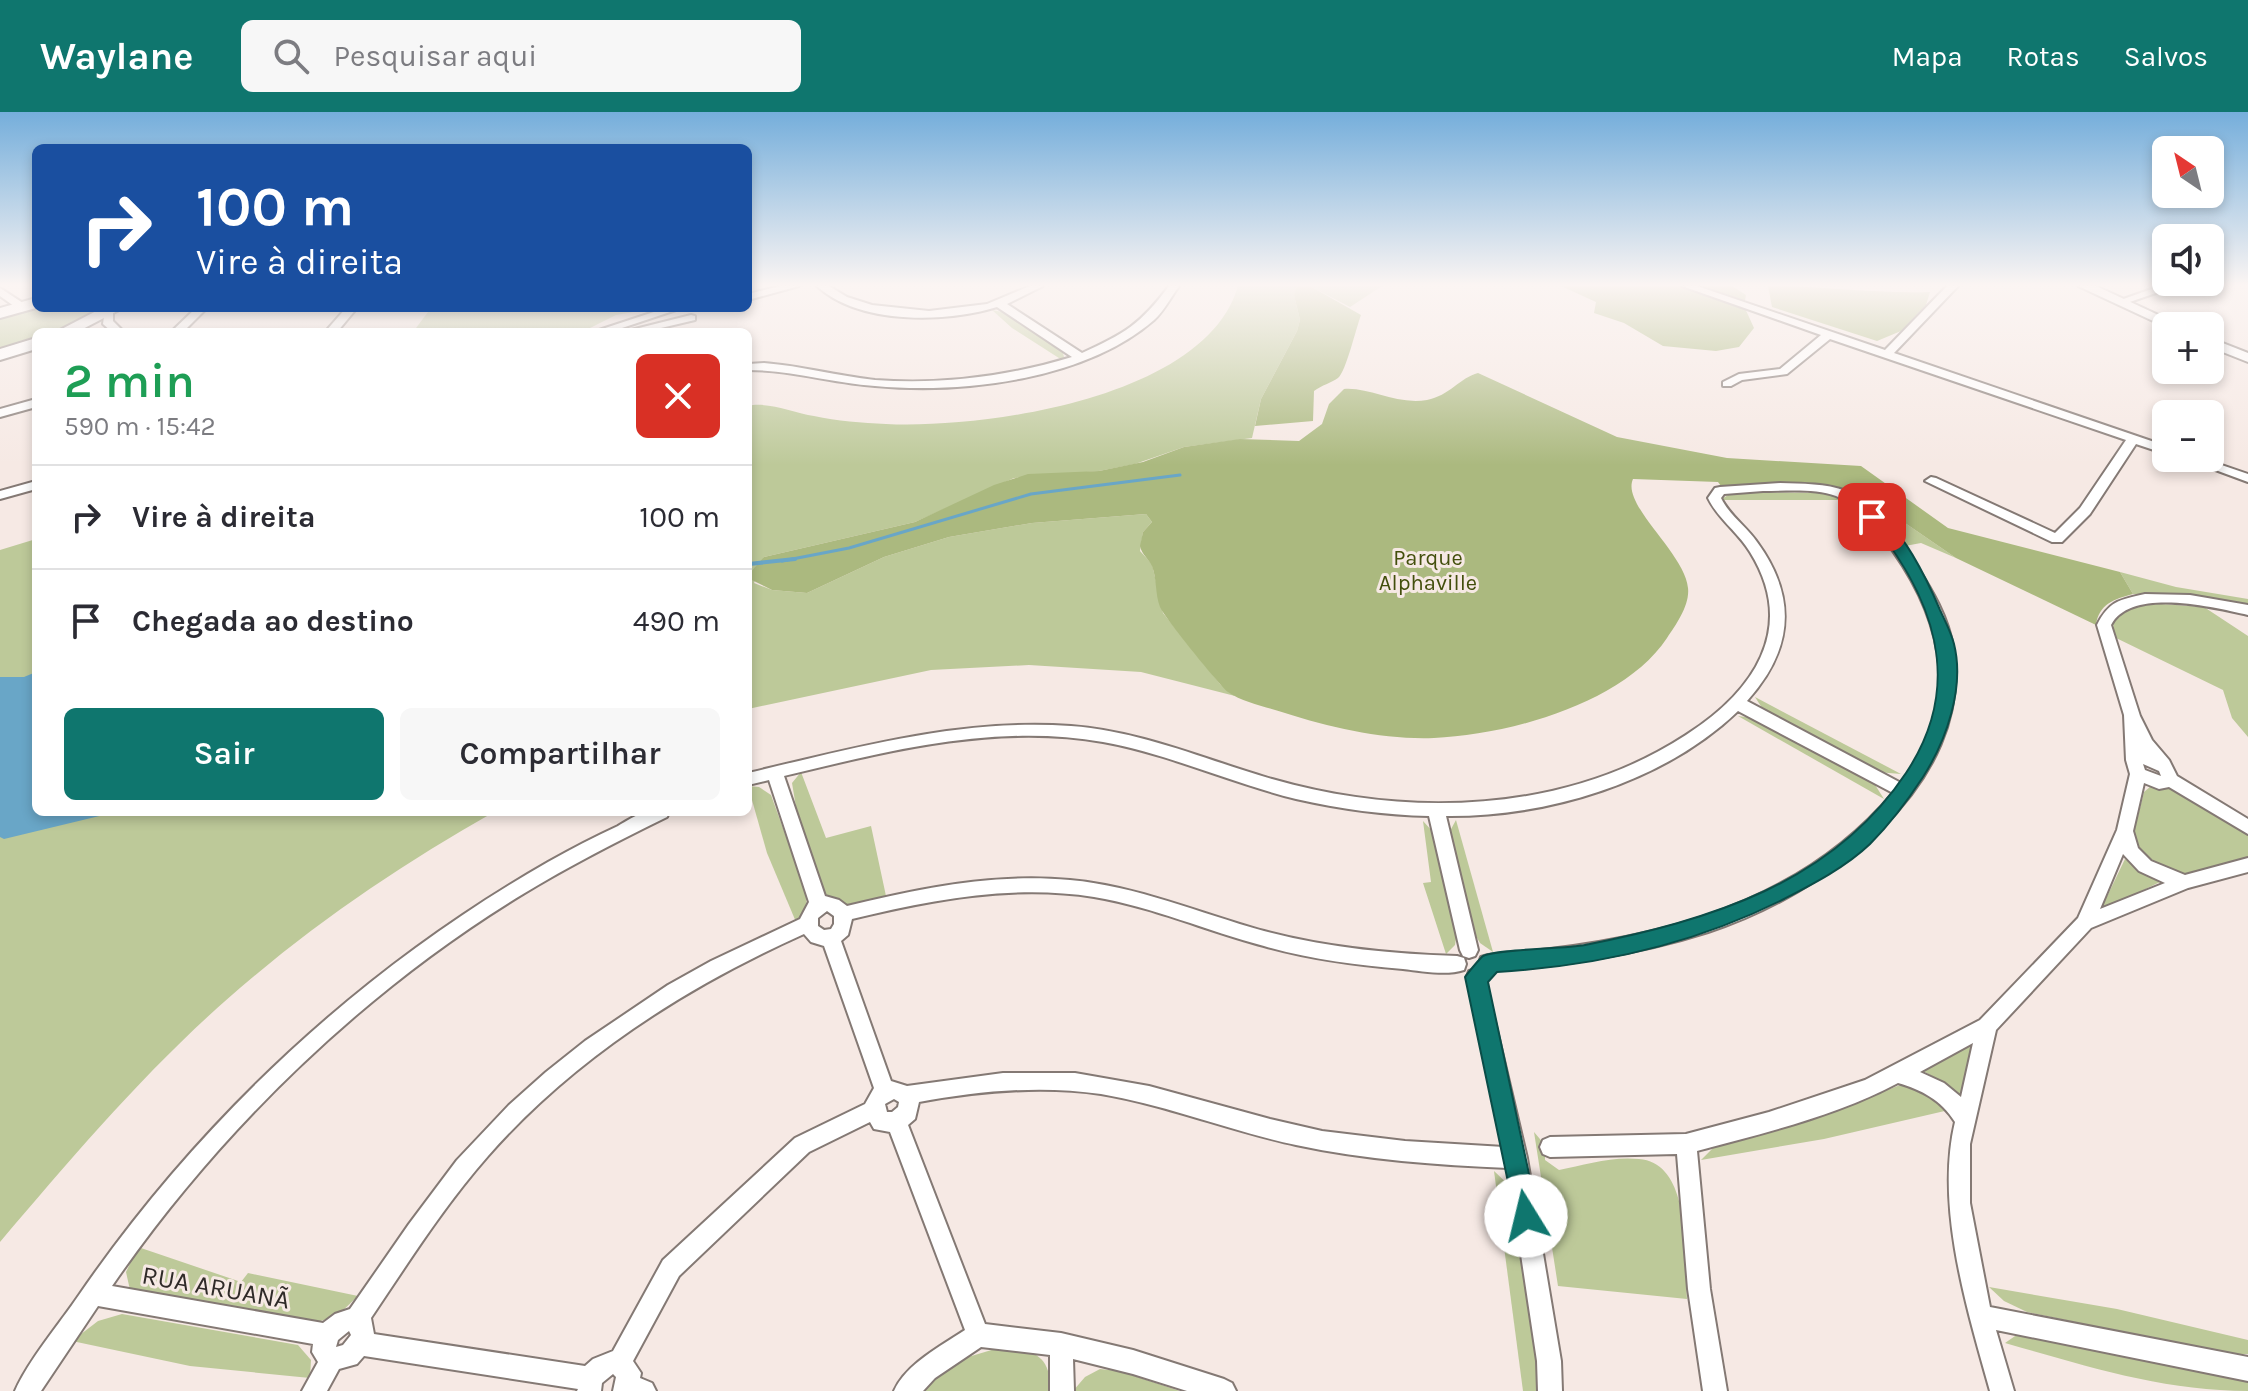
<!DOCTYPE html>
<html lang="pt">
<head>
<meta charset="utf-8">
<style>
	:root { --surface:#fff; --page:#f7f7f7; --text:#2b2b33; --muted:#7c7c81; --line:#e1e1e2; --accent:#0f766e }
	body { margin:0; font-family:Karla,sans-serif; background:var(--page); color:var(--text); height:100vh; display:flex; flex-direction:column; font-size:30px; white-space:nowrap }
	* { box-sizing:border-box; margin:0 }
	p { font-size:26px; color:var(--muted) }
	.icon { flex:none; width:44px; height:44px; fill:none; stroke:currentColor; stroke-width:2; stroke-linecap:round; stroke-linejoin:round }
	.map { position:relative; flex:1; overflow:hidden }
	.drawer { position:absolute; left:32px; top:216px; width:720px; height:488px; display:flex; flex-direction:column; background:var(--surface); border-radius:12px; box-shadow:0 4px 12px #0003 }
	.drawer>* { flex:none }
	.top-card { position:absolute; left:32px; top:32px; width:720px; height:168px; border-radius:12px; box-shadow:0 4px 12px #0003; background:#1a4fa0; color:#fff; overflow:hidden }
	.needle { width:52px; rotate:325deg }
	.buttons { position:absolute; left:2152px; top:24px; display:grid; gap:16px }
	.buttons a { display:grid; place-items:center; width:72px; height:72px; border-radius:12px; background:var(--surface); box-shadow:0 4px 12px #0003; font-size:40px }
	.pin { position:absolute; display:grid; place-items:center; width:68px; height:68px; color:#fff; margin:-34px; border-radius:16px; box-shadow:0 4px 12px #0006 }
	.me { position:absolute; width:88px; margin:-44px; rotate:351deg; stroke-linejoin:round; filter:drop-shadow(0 0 6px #0008) }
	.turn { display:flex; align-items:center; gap:28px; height:168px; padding:0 32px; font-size:36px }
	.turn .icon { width:104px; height:104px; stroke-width:2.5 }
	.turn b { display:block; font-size:56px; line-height:68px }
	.round { display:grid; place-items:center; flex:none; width:84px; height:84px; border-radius:12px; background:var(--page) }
	.overview { display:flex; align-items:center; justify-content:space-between; height:136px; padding:0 32px }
	h1 { font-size:48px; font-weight:600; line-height:60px; color:#1e9e55 }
	.primary-button { display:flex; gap:16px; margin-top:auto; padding:16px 32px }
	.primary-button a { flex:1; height:92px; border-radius:12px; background:var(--accent); color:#fff; font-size:32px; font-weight:600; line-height:92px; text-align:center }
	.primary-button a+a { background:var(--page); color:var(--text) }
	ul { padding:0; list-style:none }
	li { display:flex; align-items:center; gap:24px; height:104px; padding:0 32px; border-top:2px solid var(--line) }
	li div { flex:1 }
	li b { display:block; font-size:30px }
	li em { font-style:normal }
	header { display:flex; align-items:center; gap:48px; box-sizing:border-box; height:112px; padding:0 40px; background:var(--accent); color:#fff }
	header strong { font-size:38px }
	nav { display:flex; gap:44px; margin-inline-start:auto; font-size:28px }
	.search { width:560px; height:72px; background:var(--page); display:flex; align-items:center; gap:20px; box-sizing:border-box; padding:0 28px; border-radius:12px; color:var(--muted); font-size:30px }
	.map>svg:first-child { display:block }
	.green { fill:#bdc999 }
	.forest { fill:#abb97f }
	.water { fill:#69a6c7 }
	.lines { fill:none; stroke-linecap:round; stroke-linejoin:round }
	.stream-far1 { stroke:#69a6c7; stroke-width:3 }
	.stream { stroke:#69a6c7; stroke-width:4 }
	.minor-casing { stroke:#847974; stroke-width:4 }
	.tertiary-casing { stroke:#847974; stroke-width:4 }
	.secondary-casing { stroke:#847974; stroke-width:4 }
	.minor { fill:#fff; fill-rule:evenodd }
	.tertiary { fill:#fff; fill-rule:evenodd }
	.secondary { fill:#fff; fill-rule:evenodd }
	.route { fill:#0f766e; stroke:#0a4d48; stroke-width:2 }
	.labels { text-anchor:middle; stroke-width:6; stroke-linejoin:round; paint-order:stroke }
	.park-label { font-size:22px; fill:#434f0c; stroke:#f6e9e4 }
	.near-street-label { font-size:26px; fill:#2f2a28; stroke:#f6e9e4 }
</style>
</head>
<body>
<header>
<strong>Waylane</strong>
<div class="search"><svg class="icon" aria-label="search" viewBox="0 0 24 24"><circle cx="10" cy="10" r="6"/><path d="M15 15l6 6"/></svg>Pesquisar aqui</div>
<nav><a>Mapa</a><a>Rotas</a><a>Salvos</a></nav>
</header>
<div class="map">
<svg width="2248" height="1279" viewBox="0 0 2248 1279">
	<rect width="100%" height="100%" fill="#f6e9e4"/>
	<g class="green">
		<path d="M1238,174H1301L1294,183L1300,208L1297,219L1261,287L1252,326L1184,335L1135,352L1099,359L1014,366L915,410L764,445L754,471L772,478L807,481L884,445L949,425L1032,411L1146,402L1152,410L1143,420L1140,439L1152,452L1163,501L1220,572L1235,584L1141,560L1029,553L931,558L748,597V294C767,289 794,301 814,304C837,309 862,311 886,312C981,317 1206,287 1238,174Z"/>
		<polygon points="1310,174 1382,174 1350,195"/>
		<polygon points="36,196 105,196 55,220 36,220 36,227 0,239 0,204"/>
		<polygon points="431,196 657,196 616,203 582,220 413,220"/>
		<polygon points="992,198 1007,201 1062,237 1064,245 1062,248 1012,216"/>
		<polygon points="1733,380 1831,381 1849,388 1720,388"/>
		<polygon points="1858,386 1905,411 1956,446 1921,431 1905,434"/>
		<path d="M36,427V700H494C409,748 328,802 253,865C159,943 79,1037 0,1130V438Z"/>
		<polygon points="2120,460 2176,475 2248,487 2248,494 2184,484 2133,482"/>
		<polygon points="2147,491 2204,495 2248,524 2248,625 2232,606 2223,578 2114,525 2113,509 2122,497"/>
		<polygon points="1755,585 1901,662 1877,660 1764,599"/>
		<polygon points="1738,604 1753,606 1872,668 1884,687"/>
		<polygon points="801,660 826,726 871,714 886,784 844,793 827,785 793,696 796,695 792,671"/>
		<polygon points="748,674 759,675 771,683 806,780 807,797 796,810 767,741"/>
		<polygon points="2151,674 2178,678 2248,719 2248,745 2185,762 2143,748 2132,728 2144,680"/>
		<polygon points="1456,708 1493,840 1480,831 1473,819 1450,719"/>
		<polygon points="1423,709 1433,720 1457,820 1455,833 1446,842 1423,771 1431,770"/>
		<polygon points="2125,747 2160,770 2100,799"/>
		<polygon points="1977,927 1959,986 1943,970 1923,959"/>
		<polygon points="1900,973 1918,974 1949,998 1824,1027 1701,1048 1715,1034 1811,1008"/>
		<path d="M1534,1020L1545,1033V1048L1559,1058C1584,1053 1612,1044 1639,1047C1693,1051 1684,1147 1687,1187L1558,1174Z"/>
		<polygon points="1494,1059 1513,1077 1542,1279 1523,1279"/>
		<polygon points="138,1135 241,1170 248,1161 358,1184 337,1204 317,1210 130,1178 126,1160"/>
		<polygon points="1989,1175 2117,1197 2248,1228 2248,1242 2228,1242 2027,1200 2004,1189"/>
		<polygon points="122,1202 298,1233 311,1248 310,1266 190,1254 72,1229 98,1209"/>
		<path d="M2018,1222L2248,1269V1279C2163,1279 2086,1254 2005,1231Z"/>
		<path d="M1005,1234C1035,1239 1051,1244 1050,1279H922L958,1248Z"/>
		<polygon points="1100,1257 1119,1259 1180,1279 1073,1279 1085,1265"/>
	</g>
	<g class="forest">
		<path d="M1310,174L1361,203C1356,216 1346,260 1338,266C1331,271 1322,273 1314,279L1313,309L1255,314L1261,287L1297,219L1300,208L1294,183L1297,175Z"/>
		<polygon points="1561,174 1732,174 1746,183 1744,194 1754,216 1739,235 1716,239 1663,234 1624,211 1594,201 1596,190"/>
		<path d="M1768,174C1823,174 1876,182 1930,180L1926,193L1901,219L1877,229L1772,195Z"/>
		<path d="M1478,261L1617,325L1727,346L1861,354L1948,416L2120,460L2133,482C2114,487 2099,492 2096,513L1956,446L1905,411L1843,377L1822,372L1721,374L1718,370L1633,367C1621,393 1685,441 1688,476C1690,493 1676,513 1667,526C1624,591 1509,623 1434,626C1386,628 1331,616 1285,601C1267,595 1244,591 1228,580C1220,574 1164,505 1160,495C1155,482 1157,467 1152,454C1149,447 1142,443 1140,434L1143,420L1152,410L1146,402L1032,411L949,425L884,445L807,481L772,478L750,467L749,462L764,445L915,410L994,373L1028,362L1099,359L1143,350L1184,335L1240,327L1299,329L1322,312L1329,292L1344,277C1370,275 1395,293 1427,288C1449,284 1461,265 1478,261Z"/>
	</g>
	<polygon class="water" points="36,560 36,700 116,700 4,727 0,725 0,565 24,565"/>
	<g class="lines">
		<polyline class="stream-far1" points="782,449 849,436 1031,382 1180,363"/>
		<polyline class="stream" points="749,452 795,447"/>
		<defs>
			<g id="minor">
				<polygon points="781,174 799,174 748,188 748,182"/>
				<path d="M817,174H829L847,185L872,193L929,199L987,192L1030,174H1043L1007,192L1082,241C1124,222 1141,212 1169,174H1179C1171,185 1164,199 1154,208C1085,268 963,282 875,274C832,271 791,258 748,258V252L764,251C802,254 838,264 875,268C942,273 1009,264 1072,245L997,195C946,211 859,213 817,174Z"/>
				<polygon points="1682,174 1697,174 1885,238 1947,174 1958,174 1894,241 2166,334 2166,342 2136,332 2090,402 2062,430 2052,430 1925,369 1931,365 1936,366 2055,421 2080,396 2126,328 1830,227 1787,262 1742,268 1731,274 1723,274 1723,270 1739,262 1780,257 1821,223"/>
				<polygon points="2160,174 2176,174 2124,192 2115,190"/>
				<polygon points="0,176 26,193 26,197 18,197 0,184"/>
				<polygon points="196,196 207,196 183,220 171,220"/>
				<polygon points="346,196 357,196 337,220 325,220"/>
				<polygon points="666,196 682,196 610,220 593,220"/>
				<polygon points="105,197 113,197 113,209 124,220 112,220 103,212"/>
				<polygon points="691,203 695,204 695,208 644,220 623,220"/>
				<polygon points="36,287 36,295 0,305 0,297"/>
				<polygon points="2183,346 2201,346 2248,362 2248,370"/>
				<polygon points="36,369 36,377 0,387 0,379"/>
				<path d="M1780,371C1802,372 1826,371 1846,379C1876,392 1900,426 1916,453C1932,478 1948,505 1953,535C1976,673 1823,783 1708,820C1636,843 1563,853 1488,859L1481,857L1479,851L1481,845L1488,843C1637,832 1792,801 1893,681L1738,599C1664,670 1548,705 1446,704L1478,838L1475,844L1469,846L1463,844L1460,838L1429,704C1384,703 1340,697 1296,687C1231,671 1169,642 1103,630C996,611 888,639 784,664L825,784L839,788L847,794C920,776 994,761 1070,768C1137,774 1199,801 1264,819C1327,836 1392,842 1457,844L1464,846L1466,852L1464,858C1446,864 1421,859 1403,857C1356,853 1309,847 1264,834C1207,819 1153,795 1094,785C1012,772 931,788 852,807L848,823L841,829L891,969L907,974L1003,961H1075L1149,974L1270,1007L1322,1019L1405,1029L1504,1035L1467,865L1469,859L1476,857L1483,859L1527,1046L1561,1249L1562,1279H1538L1537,1249L1508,1056C1437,1053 1366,1048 1296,1033C1230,1019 1167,993 1101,982C1040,973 979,979 919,990L915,1007L908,1013L985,1212L1061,1221L1133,1238L1224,1267L1232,1271L1236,1279H1187L1133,1262L1073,1247L1074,1279H1050V1243L981,1235L935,1266L923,1279H894C906,1252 941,1234 965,1218L890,1020L874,1017L870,1010L809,1040L679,1164L633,1249L641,1261L640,1266L652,1271L656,1279H613L616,1265L613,1262L602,1271L601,1279H577L578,1277L364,1244L357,1252L339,1257L327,1279H302L318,1250L312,1240L313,1232L98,1194L41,1279H15C28,1249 60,1211 79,1183C201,1006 361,857 548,750C571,737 594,725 618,714C626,709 636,703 645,700C652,698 662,700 669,700L667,705C618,729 569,754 523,782C362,880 219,1019 112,1174L323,1211L335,1202L350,1197L409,1112L457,1048L509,993L546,960L585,929L668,873L711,849L800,807L809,790L769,668L748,673V661C854,636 961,606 1071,614C1141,619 1206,648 1272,667C1408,706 1565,702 1686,623C1753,580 1798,517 1750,440C1738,420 1718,407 1708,386L1715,376L1720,375ZM1763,379C1785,379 1815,376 1836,384C1860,394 1878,418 1893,439C1945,513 1961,595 1901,671L1747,589C1793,538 1798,486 1757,430C1746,414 1730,404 1721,386L1724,382ZM827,799L834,804V812L831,817L824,818L818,814V806ZM804,822L811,830L824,834L874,976L865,992L795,1026L663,1148L613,1239L593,1247L585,1254L374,1222L371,1206C408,1151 444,1094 488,1044C574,946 686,875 804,822ZM894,987L899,990L898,995L892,1000H887L885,992ZM349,1219L351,1223L343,1233L336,1235L338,1228Z"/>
				<path d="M2145,482L2190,483L2248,493V503C2213,495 2131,475 2111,513L2140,604L2152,628L2169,648L2177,664L2248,707V722L2169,675L2159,677L2144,671L2133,719L2138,736L2151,749L2185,763L2248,746V760L2188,776L2091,816L1996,918L1970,1032V1091L1990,1195L2248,1245V1269L1996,1218L2014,1279H1990C1967,1197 1935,1094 1955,1010C1941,988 1922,978 1898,971C1836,1004 1764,1021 1697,1039L1710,1177L1727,1279H1703L1688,1177L1677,1042L1550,1045L1543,1042L1540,1035L1543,1028L1550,1025L1686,1022L1769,1000L1865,968L1980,908L2078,806L2117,718L2130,662L2126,648L2124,603L2097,513C2109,489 2119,488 2145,482ZM2143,652L2159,659L2161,664L2145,658ZM2123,742L2139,759L2165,771L2100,797ZM1973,931L1961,985L1944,971L1920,960Z"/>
			</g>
			<g id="tertiary">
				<polygon points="2078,174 2096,174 2182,214 2166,215"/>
				<polygon points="2210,226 2248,241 2248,250 2210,235"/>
			</g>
			<g id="secondary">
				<polygon points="36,186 36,196 0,206 0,196"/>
				<polygon points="102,196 123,196 77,220 56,220"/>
				<polygon points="36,226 36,237 0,248 0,237"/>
			</g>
		</defs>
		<use href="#minor" class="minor-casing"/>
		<use href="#tertiary" class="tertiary-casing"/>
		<use href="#secondary" class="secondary-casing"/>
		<use href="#minor" class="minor"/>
		<use href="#tertiary" class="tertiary"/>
		<use href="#secondary" class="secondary"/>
	</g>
	<linearGradient id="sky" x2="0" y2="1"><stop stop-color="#75aedb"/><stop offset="0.49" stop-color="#fbf5f3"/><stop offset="1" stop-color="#fbf5f3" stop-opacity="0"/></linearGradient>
	<rect width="2248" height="353" fill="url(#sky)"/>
	<path class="route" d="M1872,400C1900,409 1929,472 1940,498C1945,509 1951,520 1954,532C1965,576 1946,629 1923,665C1908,688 1890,712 1870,732C1846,755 1813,772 1784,787C1693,833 1598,854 1497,860L1488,870L1538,1104L1535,1113L1526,1116L1517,1113L1465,865C1467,862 1481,845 1483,844C1496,837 1564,837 1585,833C1709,808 1832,772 1906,661C1960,580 1940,501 1885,427C1879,419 1871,413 1865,405Z"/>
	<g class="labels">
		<g class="park-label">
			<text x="1428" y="453">Parque<tspan x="1428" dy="25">Alphaville</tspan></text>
		</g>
		<g class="near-street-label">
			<text transform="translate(216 1175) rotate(10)" y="9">RUA ARUANÃ</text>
		</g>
	</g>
</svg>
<div class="buttons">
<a><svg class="needle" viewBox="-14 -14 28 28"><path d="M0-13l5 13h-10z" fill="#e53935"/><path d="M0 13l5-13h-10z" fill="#7c7c81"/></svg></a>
<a><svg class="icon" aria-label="sound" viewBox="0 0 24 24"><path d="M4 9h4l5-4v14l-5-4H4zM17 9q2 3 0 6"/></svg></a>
<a>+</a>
<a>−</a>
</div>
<div class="pin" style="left:1872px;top:405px;background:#d93025"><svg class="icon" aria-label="arrive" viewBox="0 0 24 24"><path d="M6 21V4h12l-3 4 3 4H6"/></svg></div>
<svg class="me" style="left:1526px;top:1104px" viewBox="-20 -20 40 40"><circle r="19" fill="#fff"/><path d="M0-13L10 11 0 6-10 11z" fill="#0f766e"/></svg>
<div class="top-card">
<div class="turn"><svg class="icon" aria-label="right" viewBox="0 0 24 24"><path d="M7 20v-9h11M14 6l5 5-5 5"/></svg><div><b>100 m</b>Vire à direita</div></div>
</div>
<section class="drawer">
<div class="overview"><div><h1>2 min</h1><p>590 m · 15:42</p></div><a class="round" style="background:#d93025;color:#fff"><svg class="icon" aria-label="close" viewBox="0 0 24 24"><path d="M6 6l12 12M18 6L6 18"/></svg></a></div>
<ul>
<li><svg class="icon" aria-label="right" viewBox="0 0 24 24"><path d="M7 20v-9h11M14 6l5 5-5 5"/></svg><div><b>Vire à direita</b></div><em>100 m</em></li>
<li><svg class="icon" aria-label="arrive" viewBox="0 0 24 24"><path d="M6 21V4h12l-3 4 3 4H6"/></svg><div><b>Chegada ao destino</b></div><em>490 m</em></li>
</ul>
<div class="primary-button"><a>Sair</a><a>Compartilhar</a></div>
</section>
</div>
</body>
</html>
